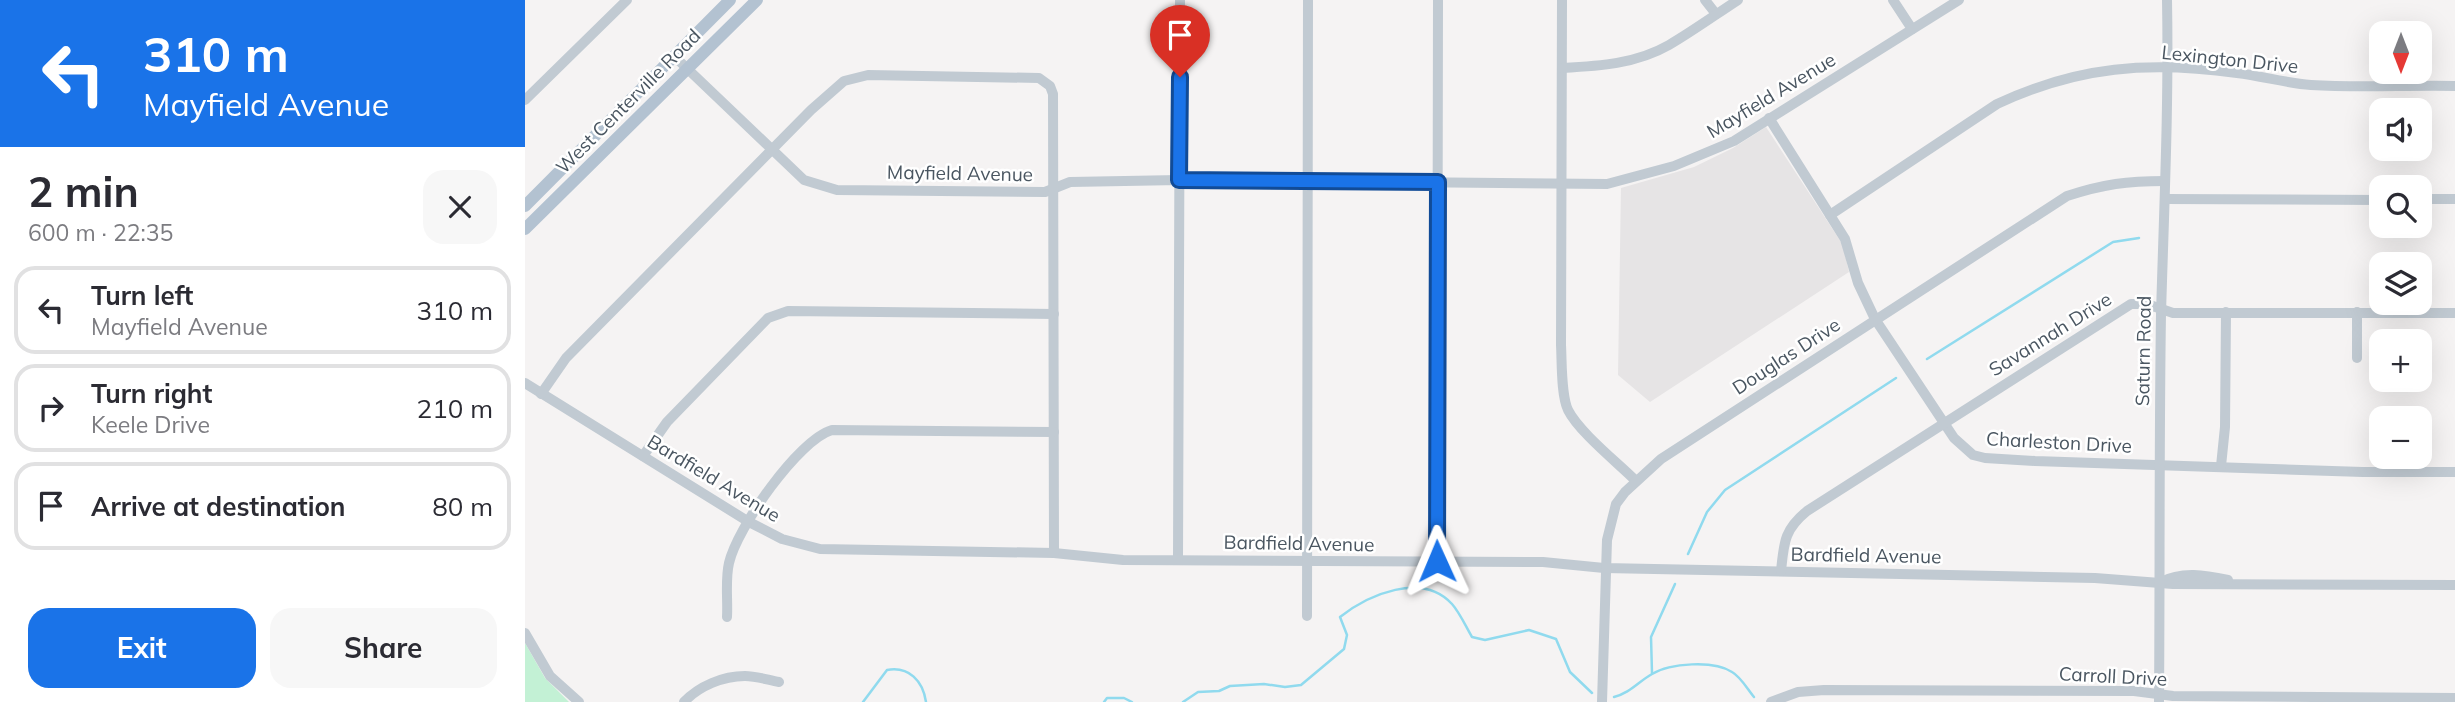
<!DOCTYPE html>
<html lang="en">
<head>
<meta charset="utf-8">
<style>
	:root { --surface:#fff; --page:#f7f7f7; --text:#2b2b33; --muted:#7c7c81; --line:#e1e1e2; --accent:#1a73e8 }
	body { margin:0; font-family:Mulish,sans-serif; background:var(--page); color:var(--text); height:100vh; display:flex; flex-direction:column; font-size:26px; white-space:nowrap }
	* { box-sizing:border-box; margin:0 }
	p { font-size:23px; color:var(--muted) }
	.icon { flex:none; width:38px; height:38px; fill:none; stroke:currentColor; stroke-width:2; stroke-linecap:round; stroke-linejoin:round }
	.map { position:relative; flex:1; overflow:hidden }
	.drawer { display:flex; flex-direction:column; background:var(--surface); width:525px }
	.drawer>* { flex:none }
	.banner { background:#1a73e8; color:#fff; overflow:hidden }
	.needle { width:46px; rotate:180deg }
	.controls { position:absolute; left:1844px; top:21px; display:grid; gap:14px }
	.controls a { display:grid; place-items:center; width:63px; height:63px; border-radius:14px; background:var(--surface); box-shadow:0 7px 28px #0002; font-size:35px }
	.pin { position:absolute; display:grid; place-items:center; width:60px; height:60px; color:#fff; margin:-72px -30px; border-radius:50% 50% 50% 0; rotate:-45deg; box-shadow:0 0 7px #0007 }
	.pin .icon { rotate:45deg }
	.me { position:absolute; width:77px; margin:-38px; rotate:359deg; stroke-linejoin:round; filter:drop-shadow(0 0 5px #0008) }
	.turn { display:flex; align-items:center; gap:24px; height:147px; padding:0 28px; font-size:32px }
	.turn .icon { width:91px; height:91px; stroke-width:2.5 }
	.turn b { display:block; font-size:49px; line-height:60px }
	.round { display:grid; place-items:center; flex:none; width:74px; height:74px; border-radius:21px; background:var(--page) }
	.headline { display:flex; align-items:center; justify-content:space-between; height:119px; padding:0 28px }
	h1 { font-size:42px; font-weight:700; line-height:52px }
	.button { display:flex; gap:14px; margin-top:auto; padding:14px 28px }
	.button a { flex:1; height:80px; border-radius:21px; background:var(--accent); color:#fff; font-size:28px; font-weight:700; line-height:80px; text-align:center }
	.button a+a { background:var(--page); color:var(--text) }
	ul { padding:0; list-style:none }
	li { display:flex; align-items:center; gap:21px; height:88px; margin:0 14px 10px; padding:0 14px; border:4px solid var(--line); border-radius:21px }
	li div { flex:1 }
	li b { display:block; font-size:26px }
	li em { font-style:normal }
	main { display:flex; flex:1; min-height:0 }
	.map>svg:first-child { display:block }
	.education { fill:#e6e4e5 }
	.green { fill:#c3f1d5 }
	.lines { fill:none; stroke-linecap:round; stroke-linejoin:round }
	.stream { stroke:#90daee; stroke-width:2.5 }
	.minor { stroke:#c1cad2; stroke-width:10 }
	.major { stroke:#b3c2d1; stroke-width:12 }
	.route-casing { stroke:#114b97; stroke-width:18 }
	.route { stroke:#1a73e8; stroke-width:12 }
	.labels { text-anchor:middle; stroke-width:5; stroke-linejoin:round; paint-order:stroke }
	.street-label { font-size:19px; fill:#4a5661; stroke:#fff }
</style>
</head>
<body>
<main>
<section class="drawer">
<div class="banner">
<div class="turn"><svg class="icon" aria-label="left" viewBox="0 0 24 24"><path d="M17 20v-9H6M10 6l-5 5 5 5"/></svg><div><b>310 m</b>Mayfield Avenue</div></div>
</div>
<div class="headline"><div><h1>2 min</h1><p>600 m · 22:35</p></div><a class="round"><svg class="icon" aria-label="close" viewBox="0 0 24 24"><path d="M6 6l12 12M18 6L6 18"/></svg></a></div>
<ul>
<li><svg class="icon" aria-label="left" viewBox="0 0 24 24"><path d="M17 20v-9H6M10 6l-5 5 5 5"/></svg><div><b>Turn left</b><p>Mayfield Avenue</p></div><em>310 m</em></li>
<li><svg class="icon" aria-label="right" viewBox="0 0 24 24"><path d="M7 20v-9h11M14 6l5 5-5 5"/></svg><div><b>Turn right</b><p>Keele Drive</p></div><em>210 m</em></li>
<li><svg class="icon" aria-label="arrive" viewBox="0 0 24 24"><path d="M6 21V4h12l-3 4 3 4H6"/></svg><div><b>Arrive at destination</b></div><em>80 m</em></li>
</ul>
<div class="button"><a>Exit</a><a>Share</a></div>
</section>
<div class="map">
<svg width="1930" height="702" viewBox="0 0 1930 702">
	<rect width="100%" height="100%" fill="#f5f3f3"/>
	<polygon class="education" points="1241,127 1318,245 1324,272 1125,402 1093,375 1096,188 1169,167 1208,148"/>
	<polygon class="green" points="0,643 20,678 44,702 0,702"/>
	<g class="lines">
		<g class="stream">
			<polyline points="1402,359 1588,242 1614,238"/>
			<polyline points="1163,554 1182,512 1200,490 1371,378"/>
			<polyline points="1127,673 1126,637 1150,584"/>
			<path d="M1089,697C1105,693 1113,682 1127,674C1145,663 1189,660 1207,672C1216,677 1223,690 1229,697"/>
			<path d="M338,702L362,670C384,666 398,681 401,702"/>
			<polyline points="579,702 582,698 599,698 607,702"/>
			<path d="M658,702L673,692L694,691L705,686L739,684L760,687L776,685L819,649L822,635L815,617C843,595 897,571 927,604C935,613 941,627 947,637L960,640L1004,630L1031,639L1045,672L1067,693"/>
		</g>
		<g class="minor">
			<path d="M1037,0L1036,345C1037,363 1036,395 1043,410C1054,432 1093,463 1111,481"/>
			<polyline points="1180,0 1191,14"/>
			<polyline points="1368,0 1387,29"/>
			<polyline points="149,56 279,180 312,190 520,192 545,182 654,180 1082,184 1149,166 1209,141 1434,0"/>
			<path d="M1037,68C1074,66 1111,64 1144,45C1168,31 1190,15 1213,0"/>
			<polyline points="0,100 102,0"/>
			<polyline points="1244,118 1320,239 1333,283 1350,319 1429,438 1448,455 1460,458 1510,461 1838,472 1930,472"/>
			<polyline points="1640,199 1857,200"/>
			<polyline points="1895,199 1930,199"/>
			<path d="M1305,215L1472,104C1553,66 1624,61 1712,73C1737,76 1761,83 1786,85C1833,88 1882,85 1930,86"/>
			<polyline points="1832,312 1832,358"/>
			<polyline points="0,383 224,522 257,539 295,549 529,553 598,560 1018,562 1079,568 1570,578 1648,584 1930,585"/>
			<polyline points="16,394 41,358 286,110 319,81 343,75 514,78 525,86 528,94 529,553"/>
			<polyline points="118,456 142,422 243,318 263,311 529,314"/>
			<polyline points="1696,466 1700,427 1701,312"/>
			<polyline points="653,559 655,0"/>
			<polyline points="912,561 913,0"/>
			<path d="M1256,571C1259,542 1259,530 1282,511L1606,304H1622L1648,313H1930"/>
			<path d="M1636,582C1657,571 1680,575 1703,580"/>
			<polyline points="782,616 783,0"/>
			<path d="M202,617C203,600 200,580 204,563C212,528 273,440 307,430L529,432"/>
			<polyline points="0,633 25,676 54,702"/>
			<path d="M159,702C174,686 198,676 220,676C231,676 243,680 254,682"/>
			<path d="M1077,702L1082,540L1091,504L1100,492L1136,459L1542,196C1579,184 1602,181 1640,181"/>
			<polyline points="1246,702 1273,692 1299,690 1609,691 1648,696 1930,698"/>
			<path d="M1634,702C1635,573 1634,443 1636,314C1639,209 1644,105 1642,0"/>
		</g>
		<g class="major">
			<polyline points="0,206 205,0"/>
			<polyline points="0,229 232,0"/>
		</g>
	</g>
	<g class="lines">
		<defs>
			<polyline id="route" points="655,77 654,180 913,182 912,561"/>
		</defs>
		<use href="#route" class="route-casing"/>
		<use href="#route" class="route"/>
	</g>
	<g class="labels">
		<g class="street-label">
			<text transform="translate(1705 59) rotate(6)" y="7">Lexington Drive</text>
			<text transform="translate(1246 95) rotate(-31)" y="7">Mayfield Avenue</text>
			<text transform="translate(103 101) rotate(-45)" y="7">West Centerville Road</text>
			<text transform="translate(435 173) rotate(1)" y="7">Mayfield Avenue</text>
			<text transform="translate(1525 334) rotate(-32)" y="7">Savannah Drive</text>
			<text transform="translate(1618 351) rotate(-89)" y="7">Saturn Road</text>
			<text transform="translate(1261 356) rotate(-33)" y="7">Douglas Drive</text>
			<text transform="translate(1534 442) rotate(3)" y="7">Charleston Drive</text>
			<text transform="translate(189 478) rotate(31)" y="7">Bardfield Avenue</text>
			<text transform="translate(774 543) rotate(1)" y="7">Bardfield Avenue</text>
			<text transform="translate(1341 555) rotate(1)" y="7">Bardfield Avenue</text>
			<text transform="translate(1588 676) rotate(3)" y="7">Carroll Drive</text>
		</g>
	</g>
</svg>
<div class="controls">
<a><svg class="needle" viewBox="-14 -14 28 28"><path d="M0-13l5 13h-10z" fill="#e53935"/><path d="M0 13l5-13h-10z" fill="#7c7c81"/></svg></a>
<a><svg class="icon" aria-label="sound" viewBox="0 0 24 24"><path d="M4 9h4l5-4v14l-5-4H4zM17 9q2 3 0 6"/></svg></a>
<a><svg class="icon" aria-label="search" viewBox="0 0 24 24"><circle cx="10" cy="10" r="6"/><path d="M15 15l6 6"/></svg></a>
<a><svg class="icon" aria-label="layers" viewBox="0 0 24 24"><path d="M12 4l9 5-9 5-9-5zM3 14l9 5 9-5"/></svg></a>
<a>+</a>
<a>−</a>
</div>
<div class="pin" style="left:655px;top:77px;background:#d93025"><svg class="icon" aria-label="arrive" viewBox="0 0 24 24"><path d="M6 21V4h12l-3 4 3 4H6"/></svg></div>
<svg class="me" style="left:912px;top:561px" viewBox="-20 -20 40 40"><path d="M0-17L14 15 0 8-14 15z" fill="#1a73e8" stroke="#fff" stroke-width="4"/></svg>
</div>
</main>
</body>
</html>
